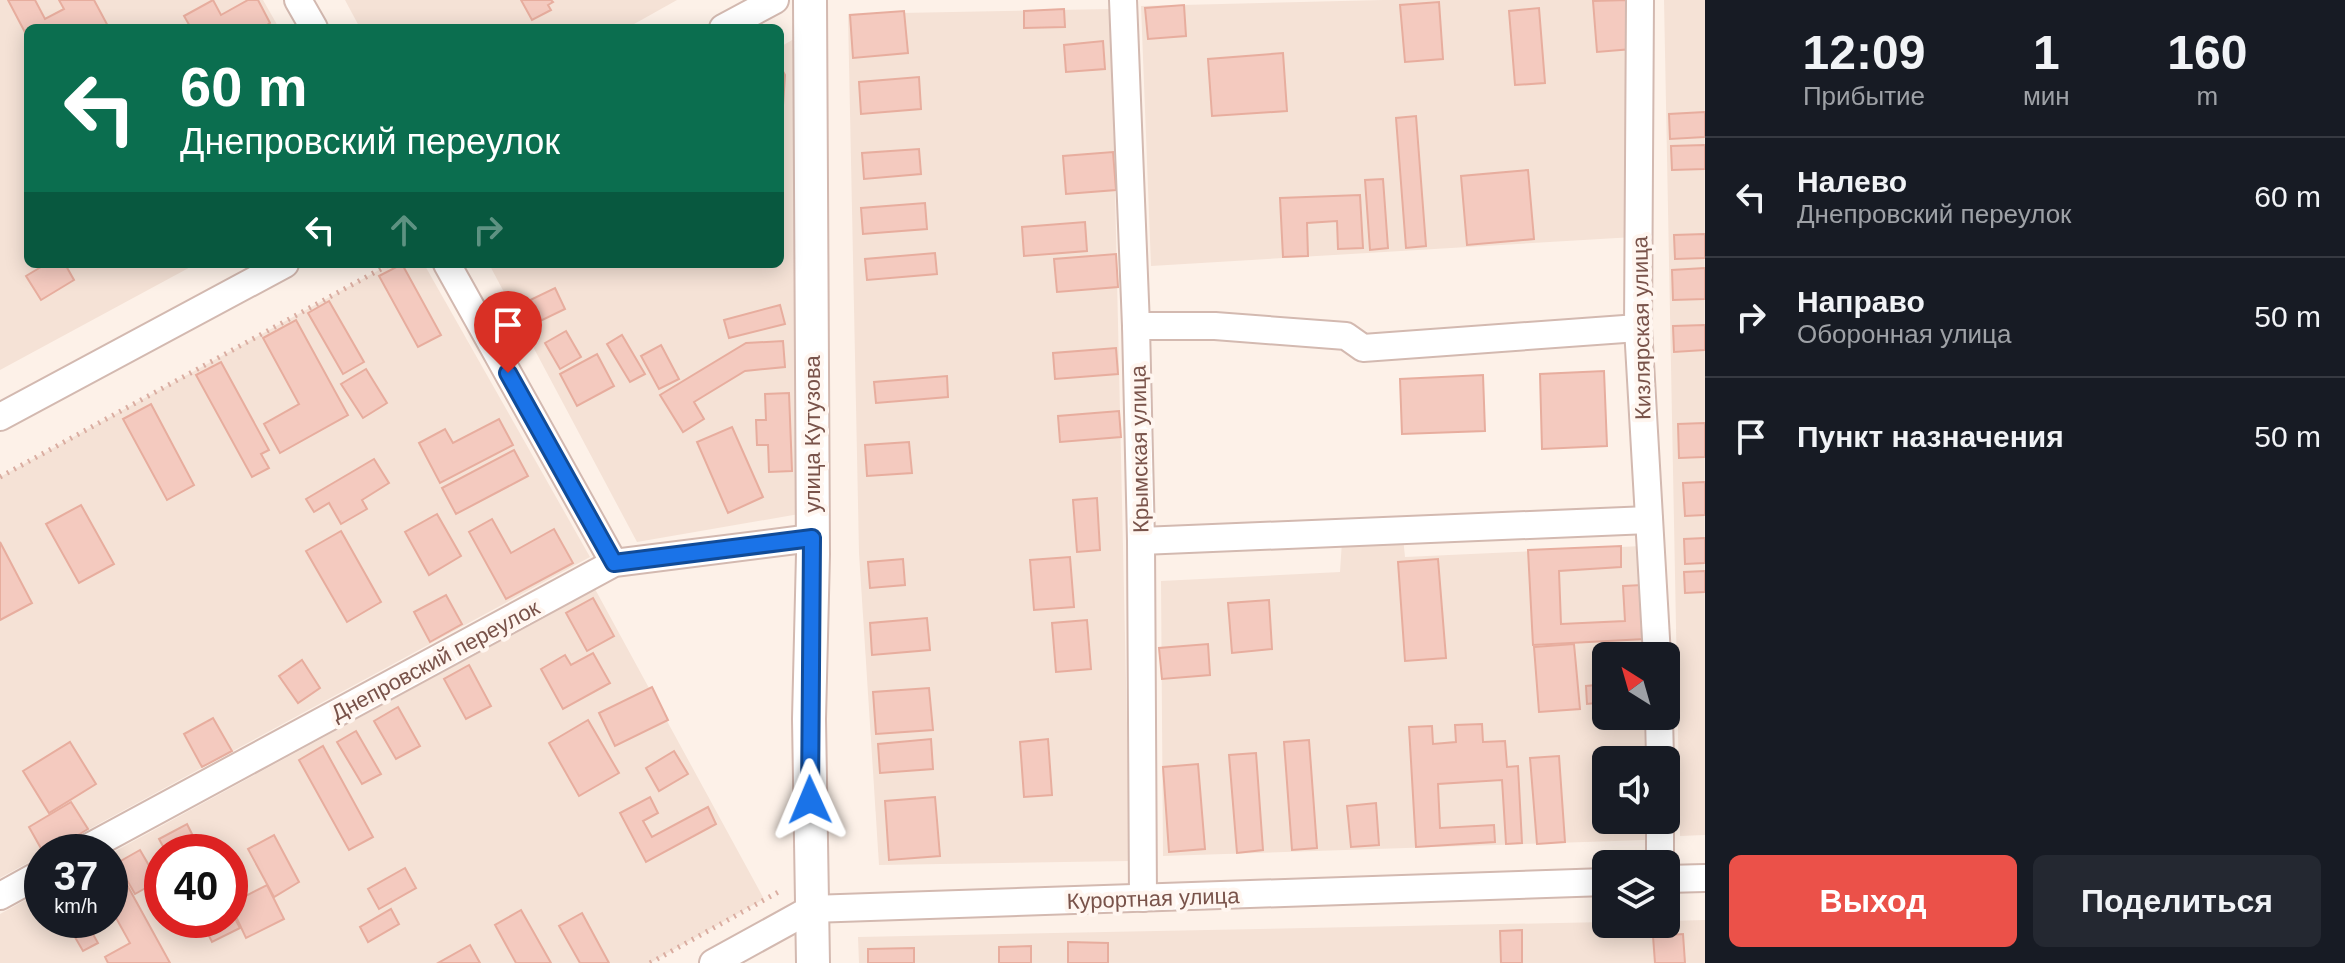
<!DOCTYPE html>
<html lang="ru">
<head>
<meta charset="utf-8">
<style>
	:root { --surface:#171b24; --page:#242831; --text:#f1f3f6; --muted:#9ea1a6; --line:#363941; --accent:#eb5149 }
	body { margin:0; font-family:Helvetica,sans-serif; background:var(--page); color:var(--text); height:100vh; display:flex; flex-direction:column; font-size:30px; white-space:nowrap }
	* { box-sizing:border-box; margin:0 }
	p { font-size:26px; color:var(--muted) }
	.icon { flex:none; width:44px; height:44px; fill:none; stroke:currentColor; stroke-width:2; stroke-linecap:round; stroke-linejoin:round }
	.map { position:relative; flex:1; overflow:hidden }
	.details { display:flex; flex-direction:column; background:var(--surface); width:640px }
	.details>* { flex:none }
	.banner { position:absolute; left:24px; top:24px; width:760px; height:244px; border-radius:12px; box-shadow:0 4px 20px #0003; background:#0b6e4f; color:#fff; overflow:hidden }
	.needle { width:52px; rotate:323deg }
	.fabs { position:absolute; left:1592px; top:642px; display:grid; gap:16px }
	.fabs a { display:grid; place-items:center; width:88px; height:88px; border-radius:12px; background:var(--surface); box-shadow:0 4px 20px #0003; font-size:40px }
	.speed { position:absolute; left:24px; top:834px; display:flex; gap:16px; font-size:40px; font-weight:700; text-align:center }
	.speed>* { display:grid; place-content:center; width:104px; height:104px; border-radius:50%; background:var(--surface); box-shadow:0 4px 20px #0003; line-height:1 }
	.speed small { font-size:20px; font-weight:400 }
	.speed .limit { border:12px solid #d22; background:#fff; color:#111 }
	.pin { position:absolute; display:grid; place-items:center; width:68px; height:68px; color:#fff; margin:-82px -34px; border-radius:50% 50% 50% 0; rotate:-45deg; box-shadow:0 0 8px #0007 }
	.pin .icon { rotate:45deg }
	.me { position:absolute; width:88px; margin:-44px; rotate:359deg; stroke-linejoin:round; filter:drop-shadow(0 0 6px #0008) }
	.turn { display:flex; align-items:center; gap:28px; height:168px; padding:0 24px; font-size:36px }
	.turn .icon { width:104px; height:104px; stroke-width:2.5 }
	.turn b { display:block; font-size:56px; line-height:68px }
	.lanes { display:flex; align-items:center; height:76px; padding:0 24px; background:#0003; justify-content:center; gap:40px; direction:ltr }
	.lanes .off { opacity:.35 }
	.eta { display:flex; justify-content:space-evenly; align-items:center; height:136px; text-align:center }
	.eta b { font-size:48px; font-weight:700; line-height:56px }
	.primary-button { display:flex; gap:16px; margin-top:auto; padding:16px 24px }
	.primary-button a { flex:1; height:92px; border-radius:12px; background:var(--accent); color:#fff; font-size:32px; font-weight:700; line-height:92px; text-align:center }
	.primary-button a+a { background:var(--page); color:var(--text) }
	ul { padding:0; list-style:none }
	li { display:flex; align-items:center; gap:24px; height:120px; padding:0 24px; border-top:2px solid var(--line) }
	li div { flex:1 }
	li b { display:block; font-size:30px }
	li em { font-style:normal }
	main { display:flex; flex:1; min-height:0 }
	.map>svg:first-child { display:block }
	.residential { fill:#f5e2d6; fill-rule:evenodd }
	.building { fill:#f4cabf; stroke:#e7ad9e; stroke-width:2 }
	.lines { fill:none; stroke-linecap:round; stroke-linejoin:round }
	.minor-casing { stroke:#d3b9b0; stroke-width:30 }
	.tertiary-casing { stroke:#d3b9b0; stroke-width:36 }
	.path { stroke:#daada1; stroke-width:5; stroke-dasharray:2 6; stroke-linecap:butt }
	.minor { stroke:#fff; stroke-width:26 }
	.tertiary { stroke:#fff; stroke-width:32 }
	.route-casing { stroke:#114b97; stroke-width:20 }
	.route { stroke:#1a73e8; stroke-width:14 }
	.labels { text-anchor:middle; stroke-width:8; stroke-linejoin:round; paint-order:stroke }
	.street-label { font-size:22px; fill:#79534a; stroke:#fff6f0 }
</style>
</head>
<body>
<main>
<div class="map">
<svg width="1705" height="963" viewBox="0 0 1705 963">
	<rect width="100%" height="100%" fill="#fdf1e8"/>
	<g class="residential">
		<polygon points="0,0 263,0 279,28 28,28 28,264 196,264 0,370"/>
		<polygon points="345,0 677,0 627,28 360,28"/>
		<polygon points="1383,0 1632,0 1634,237 1151,266 1141,6"/>
		<polygon points="1664,0 1705,0 1705,835 1680,836"/>
		<polygon points="1111,9 1130,861 879,865 859,553 848,14"/>
		<polygon points="794,39 799,514 637,542 489,264 780,264 780,47"/>
		<polygon points="390,264 424,264 590,557 47,852 42,852 42,855 0,878 0,477"/>
		<polygon points="1403,537 1405,557 1642,546 1643,656 1606,656 1606,716 1644,716 1645,760 1606,760 1606,820 1645,820 1646,840 1163,856 1161,581 1340,572 1342,541"/>
		<path d="M595,589L764,899L650,963H0V914L42,891V920H110V854ZM162,852H230V920H162Z"/>
		<polygon points="1705,920 1705,963 859,963 858,937 1606,922 1606,924 1666,924 1666,921"/>
	</g>
	<g class="building">
		<polygon points="8,0 35,0 45,19 64,9 59,0 94,0 109,28 28,28 28,38"/>
		<polygon points="213,0 221,15 248,0 258,0 270,23 262,28 191,28 184,16"/>
		<polygon points="521,0 551,0 553,2 548,5 551,10 532,20"/>
		<polygon points="1628,0 1632,49 1597,52 1593,1"/>
		<polygon points="1439,2 1443,59 1405,62 1400,5"/>
		<polygon points="1184,5 1186,36 1148,39 1145,8"/>
		<polygon points="1539,8 1545,83 1515,85 1509,11"/>
		<polygon points="1064,9 1065,27 1024,28 1024,11"/>
		<polygon points="904,11 908,53 853,58 850,15"/>
		<polygon points="1103,41 1105,69 1066,72 1064,45"/>
		<polygon points="1283,53 1287,111 1212,116 1208,59"/>
		<polygon points="780,66 785,75 780,151"/>
		<polygon points="919,77 921,109 861,114 859,82"/>
		<polygon points="1705,112 1705,137 1670,139 1669,114"/>
		<polygon points="1416,116 1426,246 1406,248 1396,118"/>
		<polygon points="1705,145 1705,169 1672,170 1671,146"/>
		<polygon points="919,149 921,174 864,179 862,153"/>
		<polygon points="1113,152 1116,190 1066,194 1063,156"/>
		<polygon points="1528,170 1534,239 1467,245 1461,176"/>
		<polygon points="1383,179 1388,248 1370,250 1365,180"/>
		<polygon points="1360,195 1363,248 1338,249 1337,221 1307,223 1308,256 1283,257 1280,198"/>
		<polygon points="925,203 927,229 863,234 861,208"/>
		<polygon points="1085,222 1087,251 1024,256 1022,227"/>
		<polygon points="1705,234 1705,258 1675,259 1674,235"/>
		<polygon points="935,253 937,274 867,280 865,259"/>
		<polygon points="1116,254 1118,287 1057,292 1054,259"/>
		<polygon points="46,264 65,264 74,280 41,300 26,276"/>
		<polygon points="402,264 441,335 418,347 379,276"/>
		<polygon points="1705,268 1705,299 1673,300 1672,270"/>
		<polygon points="555,288 565,309 532,325 522,304"/>
		<polygon points="329,301 364,362 343,374 308,313"/>
		<polygon points="780,305 785,324 729,338 724,320"/>
		<polygon points="296,320 348,415 280,453 264,424 299,404 263,338"/>
		<polygon points="1705,325 1705,350 1674,352 1673,326"/>
		<polygon points="566,331 581,357 560,369 545,343"/>
		<polygon points="622,335 645,374 630,382 607,344"/>
		<polygon points="783,341 785,367 745,371 694,402 704,419 683,432 660,395 746,343"/>
		<polygon points="661,345 679,379 659,389 641,356"/>
		<polygon points="1116,348 1118,374 1055,379 1053,353"/>
		<polygon points="597,354 614,386 577,406 560,374"/>
		<polygon points="221,362 269,450 261,454 269,468 252,477 196,375"/>
		<polygon points="366,369 387,403 363,418 341,384"/>
		<polygon points="1604,371 1607,446 1542,449 1540,374"/>
		<polygon points="1483,375 1485,431 1402,434 1400,379"/>
		<polygon points="947,376 948,397 876,403 874,382"/>
		<polygon points="789,393 792,471 769,472 768,445 757,445 756,420 766,420 765,394"/>
		<polygon points="151,404 194,485 167,500 123,419"/>
		<polygon points="1119,411 1121,437 1060,442 1058,416"/>
		<polygon points="499,419 513,445 440,483 419,443 445,429 453,443"/>
		<polygon points="1705,423 1705,457 1679,458 1678,424"/>
		<polygon points="732,427 763,497 728,513 697,442"/>
		<polygon points="909,442 912,473 867,476 865,445"/>
		<polygon points="514,450 528,476 456,514 442,488"/>
		<polygon points="374,459 389,483 362,500 367,509 341,524 329,503 314,512 306,499"/>
		<polygon points="1705,482 1705,515 1685,516 1683,483"/>
		<polygon points="1097,498 1100,550 1077,552 1073,500"/>
		<polygon points="81,505 114,564 79,583 46,524"/>
		<polygon points="437,514 461,556 429,575 405,532"/>
		<polygon points="492,519 511,553 554,529 573,563 506,599 469,532"/>
		<polygon points="341,531 381,602 347,622 306,551"/>
		<polygon points="1705,538 1705,563 1685,564 1684,539"/>
		<polygon points="0,542 32,603 0,620"/>
		<polygon points="1621,546 1621,567 1559,571 1561,624 1625,621 1623,586 1642,585 1645,639 1533,645 1528,550"/>
		<polygon points="1070,557 1074,607 1034,610 1030,560"/>
		<polygon points="903,559 905,585 870,588 868,562"/>
		<polygon points="1438,559 1446,658 1405,661 1398,562"/>
		<polygon points="1705,571 1705,592 1685,593 1684,572"/>
		<polygon points="446,595 462,624 430,642 414,612"/>
		<polygon points="593,598 614,636 587,651 566,613"/>
		<polygon points="1269,600 1272,649 1232,653 1228,603"/>
		<polygon points="927,618 930,650 872,655 870,623"/>
		<polygon points="1087,620 1091,669 1056,672 1052,623"/>
		<polygon points="1208,644 1210,675 1162,679 1159,648"/>
		<polygon points="1574,644 1580,709 1539,712 1534,647"/>
		<polygon points="593,653 610,683 563,709 541,669 565,655 571,665"/>
		<polygon points="302,660 320,688 298,703 279,676"/>
		<polygon points="469,665 491,706 466,719 444,679"/>
		<polygon points="1606,684 1606,702 1587,704 1586,686"/>
		<polygon points="652,687 668,720 615,746 599,713"/>
		<polygon points="929,688 933,730 876,734 873,692"/>
		<polygon points="398,707 420,746 396,759 374,721"/>
		<polygon points="213,718 232,751 202,767 184,734"/>
		<polygon points="588,720 619,773 579,796 549,743"/>
		<polygon points="1482,724 1483,742 1505,741 1507,767 1518,766 1522,843 1506,844 1502,780 1438,784 1440,828 1494,825 1495,842 1416,847 1409,727 1432,726 1433,744 1456,742 1455,725"/>
		<polygon points="356,731 381,774 362,784 337,742"/>
		<polygon points="931,739 933,769 880,773 878,744"/>
		<polygon points="1048,739 1052,795 1024,797 1020,742"/>
		<polygon points="1309,740 1317,848 1292,850 1284,742"/>
		<polygon points="70,742 96,784 49,813 23,771"/>
		<polygon points="323,746 373,837 349,850 299,760"/>
		<polygon points="674,751 688,774 659,791 646,768"/>
		<polygon points="1256,753 1263,850 1237,853 1229,755"/>
		<polygon points="1559,756 1565,842 1537,844 1530,758"/>
		<polygon points="1198,764 1205,849 1169,852 1163,767"/>
		<polygon points="650,797 658,813 643,821 652,837 708,807 716,824 646,862 620,813"/>
		<polygon points="935,797 940,856 889,860 885,801"/>
		<polygon points="71,802 88,829 50,852 43,852 29,827"/>
		<polygon points="1376,803 1379,845 1351,847 1347,806"/>
		<polygon points="187,824 201,852 166,852 159,839"/>
		<polygon points="274,835 299,882 274,897 248,849"/>
		<polygon points="140,850 158,881 135,894 117,863"/>
		<polygon points="115,863 170,963 108,963 105,957 130,943 110,907 110,866"/>
		<polygon points="405,868 416,888 379,909 368,889"/>
		<polygon points="267,885 284,919 246,938 230,904"/>
		<polygon points="230,909 240,928 212,942 201,920 230,920"/>
		<polygon points="391,909 399,924 368,942 360,927"/>
		<polygon points="521,910 551,963 516,963 495,925"/>
		<polygon points="582,913 609,963 580,963 559,926"/>
		<polygon points="65,920 85,920 98,943 83,951"/>
		<polygon points="1522,930 1522,963 1501,963 1500,931"/>
		<polygon points="1683,934 1685,963 1655,963 1653,936"/>
		<polygon points="1068,942 1108,943 1108,963 1068,963"/>
		<polygon points="470,945 480,963 438,963"/>
		<polygon points="1031,946 1031,963 999,963 999,947"/>
		<polygon points="914,948 914,963 868,963 868,949"/>
	</g>
	<g class="lines">
		<defs>
			<g id="minor">
				<polyline points="298,0 314,28"/>
				<polyline points="1123,0 1136,326 1141,541 1143,898"/>
				<polyline points="1640,0 1638,328 1657,656"/>
				<polyline points="723,28 775,0"/>
				<polyline points="447,264 614,563"/>
				<polyline points="1136,326 1215,326 1346,336 1363,348 1638,328"/>
				<polyline points="0,417 285,264"/>
				<polyline points="1141,541 1649,520"/>
				<polyline points="1659,716 1660,760"/>
				<polyline points="1660,820 1660,864"/>
				<polyline points="80,852 614,563 812,538"/>
				<polyline points="1666,879 1705,878"/>
				<polyline points="0,896 42,873"/>
				<polyline points="713,963 811,909 1606,882"/>
			</g>
			<polyline id="tertiary" points="810,0 813,554 809,719 813,963"/>
		</defs>
		<use href="#minor" class="minor-casing"/>
		<use href="#tertiary" class="tertiary-casing"/>
		<g class="path">
			<polyline points="0,477 390,264"/>
			<polyline points="650,963 782,890"/>
		</g>
		<use href="#minor" class="minor"/>
		<use href="#tertiary" class="tertiary"/>
	</g>
	<g class="lines">
		<defs>
			<polyline id="route" points="508,373 614,563 812,538 810,800"/>
		</defs>
		<use href="#route" class="route-casing"/>
		<use href="#route" class="route"/>
	</g>
	<g class="labels">
		<g class="street-label">
			<text transform="translate(1641 328) rotate(-91)" y="8">Кизлярская улица</text>
			<text transform="translate(812 434) rotate(-90)" y="8">улица Кутузова</text>
			<text transform="translate(1139 449) rotate(-91)" y="8">Крымская улица</text>
			<text transform="translate(435 660) rotate(-28)" y="8">Днепровский переулок</text>
			<text transform="translate(1153 898) rotate(-2)" y="8">Курортная улица</text>
		</g>
	</g>
</svg>
<div class="fabs">
<a><svg class="needle" viewBox="-14 -14 28 28"><path d="M0-13l5 13h-10z" fill="#e53935"/><path d="M0 13l5-13h-10z" fill="#9ea1a6"/></svg></a>
<a><svg class="icon" aria-label="sound" viewBox="0 0 24 24"><path d="M4 9h4l5-4v14l-5-4H4zM17 9q2 3 0 6"/></svg></a>
<a><svg class="icon" aria-label="layers" viewBox="0 0 24 24"><path d="M12 4l9 5-9 5-9-5zM3 14l9 5 9-5"/></svg></a>
</div>
<div class="speed"><div>37<small>km/h</small></div><div class="limit">40</div></div>
<div class="pin" style="left:508px;top:373px;background:#d93025"><svg class="icon" aria-label="arrive" viewBox="0 0 24 24"><path d="M6 21V4h12l-3 4 3 4H6"/></svg></div>
<svg class="me" style="left:810px;top:800px" viewBox="-20 -20 40 40"><path d="M0-17L14 15 0 8-14 15z" fill="#1a73e8" stroke="#fff" stroke-width="4"/></svg>
<div class="banner">
<div class="turn"><svg class="icon" aria-label="left" viewBox="0 0 24 24"><path d="M17 20v-9H6M10 6l-5 5 5 5"/></svg><div><b>60 m</b>Днепровский переулок</div></div>
<div class="lanes"><svg class="icon" aria-label="left" viewBox="0 0 24 24"><path d="M17 20v-9H6M10 6l-5 5 5 5"/></svg><svg class="icon off" aria-label="ahead" viewBox="0 0 24 24"><path d="M12 20V5M6 11l6-6 6 6"/></svg><svg class="icon off" aria-label="right" viewBox="0 0 24 24"><path d="M7 20v-9h11M14 6l5 5-5 5"/></svg></div>
</div>
</div>
<section class="details">
<div class="eta">
<div><b>12:09</b><p>Прибытие</p></div>
<div><b>1</b><p>мин</p></div>
<div><b>160</b><p>m</p></div>
</div>
<ul>
<li><svg class="icon" aria-label="left" viewBox="0 0 24 24"><path d="M17 20v-9H6M10 6l-5 5 5 5"/></svg><div><b>Налево</b><p>Днепровский переулок</p></div><em>60 m</em></li>
<li><svg class="icon" aria-label="right" viewBox="0 0 24 24"><path d="M7 20v-9h11M14 6l5 5-5 5"/></svg><div><b>Направо</b><p>Оборонная улица</p></div><em>50 m</em></li>
<li><svg class="icon" aria-label="arrive" viewBox="0 0 24 24"><path d="M6 21V4h12l-3 4 3 4H6"/></svg><div><b>Пункт назначения</b></div><em>50 m</em></li>
</ul>
<div class="primary-button"><a>Выход</a><a>Поделиться</a></div>
</section>
</main>
</body>
</html>
